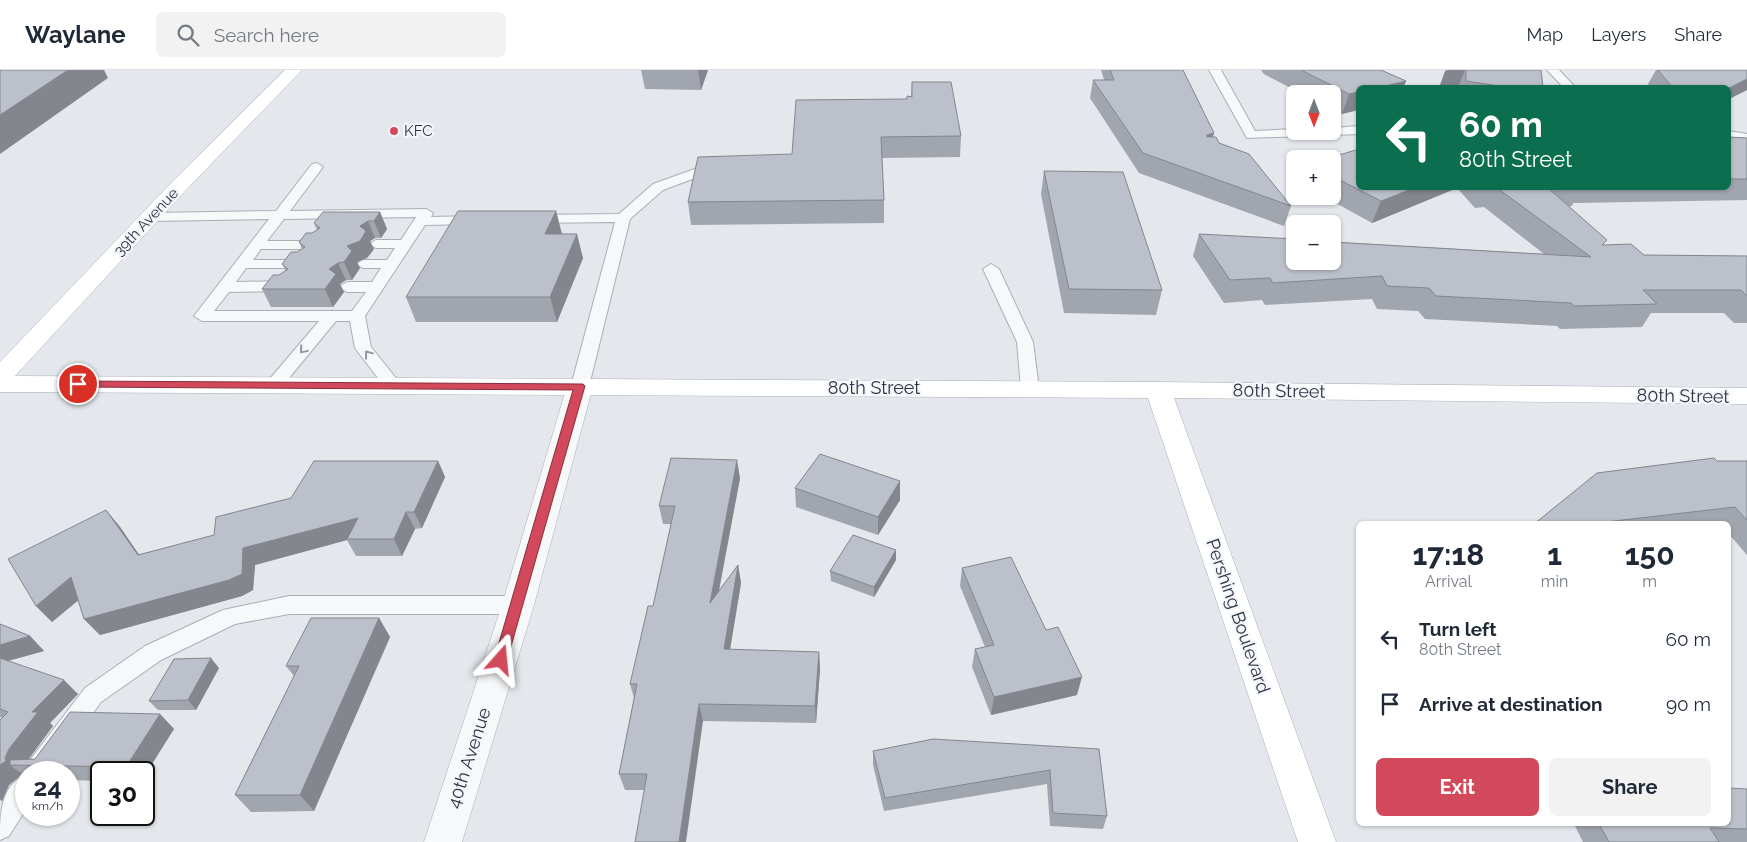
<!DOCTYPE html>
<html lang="en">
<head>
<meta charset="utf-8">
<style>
	:root { --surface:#fff; --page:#f2f2f3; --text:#1f2937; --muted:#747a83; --line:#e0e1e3; --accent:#d1495b }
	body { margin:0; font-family:Raleway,sans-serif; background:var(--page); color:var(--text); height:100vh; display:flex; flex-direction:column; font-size:19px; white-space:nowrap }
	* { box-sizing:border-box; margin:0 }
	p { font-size:16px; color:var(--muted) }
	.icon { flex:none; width:28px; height:28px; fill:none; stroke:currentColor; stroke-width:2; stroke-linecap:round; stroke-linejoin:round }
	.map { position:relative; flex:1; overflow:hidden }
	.panel { position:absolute; left:1356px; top:451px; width:375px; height:305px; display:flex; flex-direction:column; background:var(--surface); border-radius:8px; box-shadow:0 1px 4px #0004 }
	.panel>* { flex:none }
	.guide { position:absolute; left:1356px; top:15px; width:375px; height:105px; border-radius:8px; box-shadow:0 1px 4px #0004; background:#0b6e4f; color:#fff; overflow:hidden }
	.needle { width:32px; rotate:180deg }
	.controls { position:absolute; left:1286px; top:15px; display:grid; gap:10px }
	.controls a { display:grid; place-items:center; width:55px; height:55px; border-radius:8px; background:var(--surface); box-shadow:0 1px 4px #0004; font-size:25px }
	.speed { position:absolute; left:15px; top:691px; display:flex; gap:10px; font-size:25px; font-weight:700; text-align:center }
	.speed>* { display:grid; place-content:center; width:65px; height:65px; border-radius:50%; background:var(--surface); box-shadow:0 1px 4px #0004; line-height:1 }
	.speed small { font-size:12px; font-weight:400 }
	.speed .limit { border:2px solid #111; border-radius:8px; background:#fff; color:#111 }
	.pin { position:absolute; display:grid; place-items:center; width:42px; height:42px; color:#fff; margin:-21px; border:2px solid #fff; border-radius:50%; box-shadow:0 1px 5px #0007 }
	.me { position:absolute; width:55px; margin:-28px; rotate:18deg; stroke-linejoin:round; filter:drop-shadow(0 0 4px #0008) }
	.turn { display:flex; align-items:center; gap:18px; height:105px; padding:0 20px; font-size:22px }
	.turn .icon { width:65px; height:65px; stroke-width:2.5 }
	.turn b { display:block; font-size:35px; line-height:42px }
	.eta { display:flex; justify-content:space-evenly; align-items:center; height:85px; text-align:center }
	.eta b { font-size:30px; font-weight:700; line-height:35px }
	.action { display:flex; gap:10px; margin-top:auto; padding:10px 20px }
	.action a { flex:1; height:58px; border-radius:8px; background:var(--accent); color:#fff; font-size:20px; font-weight:700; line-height:58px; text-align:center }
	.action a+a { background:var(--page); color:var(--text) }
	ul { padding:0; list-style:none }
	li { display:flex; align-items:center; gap:15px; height:65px; padding:0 20px }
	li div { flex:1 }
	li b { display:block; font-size:19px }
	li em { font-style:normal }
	header { display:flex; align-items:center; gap:30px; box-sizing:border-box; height:70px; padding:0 25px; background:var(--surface); border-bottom:1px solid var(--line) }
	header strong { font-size:24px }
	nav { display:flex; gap:28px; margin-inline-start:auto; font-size:18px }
	.search { width:350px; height:45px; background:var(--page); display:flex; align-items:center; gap:12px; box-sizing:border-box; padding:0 18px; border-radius:8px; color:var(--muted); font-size:19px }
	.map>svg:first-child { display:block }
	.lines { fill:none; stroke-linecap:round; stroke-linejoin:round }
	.lane-casing { stroke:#a9aeb7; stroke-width:2 }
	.street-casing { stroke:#a9aeb7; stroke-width:1 }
	.secondary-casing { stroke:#a9aeb7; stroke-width:1 }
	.lane { fill:#f7f8fa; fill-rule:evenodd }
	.street { fill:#f7f8fa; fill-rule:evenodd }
	.secondary { fill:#fff; fill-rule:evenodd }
	.wall { fill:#a1a5ae }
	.shaded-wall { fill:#83868d }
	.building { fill:#bbc0ca; stroke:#83868d }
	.oneway { stroke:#9196a0 }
	.route { fill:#d1495b; stroke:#882f3b }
	.poi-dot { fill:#d1495b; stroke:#f4f6f9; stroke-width:2 }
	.labels { text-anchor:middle; stroke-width:4.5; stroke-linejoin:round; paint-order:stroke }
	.far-poi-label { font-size:15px; fill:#2b3445; stroke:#f4f6f9; text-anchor:start }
	.far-street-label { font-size:15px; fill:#2b3445; stroke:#f4f6f9 }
	.street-label { font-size:18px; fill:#2b3445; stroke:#f4f6f9 }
</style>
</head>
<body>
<header>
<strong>Waylane</strong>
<div class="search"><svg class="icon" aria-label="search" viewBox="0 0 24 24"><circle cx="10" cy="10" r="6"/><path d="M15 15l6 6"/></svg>Search here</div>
<nav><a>Map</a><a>Layers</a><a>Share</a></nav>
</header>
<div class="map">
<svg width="1747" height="772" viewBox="0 0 1747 772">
	<rect width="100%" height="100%" fill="#e4e7ec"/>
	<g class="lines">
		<defs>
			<g id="lane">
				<polygon points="1209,0 1221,0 1255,61 1295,59 1295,61 1332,61 1332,58 1359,56 1359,64 1247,68"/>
				<polygon points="1547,0 1559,0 1576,18 1564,18"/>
				<polygon points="1729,61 1747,64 1747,72 1729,69"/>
				<polygon points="717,91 722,92 723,95 722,98 663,120 630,149 589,316 586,320 574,320 571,316 615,152 532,153 525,149 532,145 619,144 653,114"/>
				<path d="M317,93L323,97L290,141L426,139L433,143L431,147L477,146L484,150L477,154L425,155L365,246L371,277L399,312L402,316L399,320H387L355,278L350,251H336L280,319H268L265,315L268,311L319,251H202L194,246L269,149L151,151L144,147L151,143L276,141L312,94ZM416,147L401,170H376L369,174L376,178H395L387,190H363L356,194L363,198H381L372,212H347L339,217L347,222H366L352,241H214L229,222L287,221L295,216L287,211L236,212L246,198H304L311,194L304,190H253L261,179H319L326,175L319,171H267L284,149Z"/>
				<polygon points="991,194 999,199 1033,272 1039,319 1036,323 1024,323 1021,319 1017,272 983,199"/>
				<path d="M289,526H518L526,529L529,535L526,541L518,544H289L235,554L161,590L101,632L50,702H26V739L9,766L0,770C0,746 0,716 25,705L23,702L27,694L85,618L145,576L223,540Z"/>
			</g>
			<polygon id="street" points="580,308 589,310 593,316 534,535 462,772 424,772 502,535 567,316 571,310"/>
			<polygon id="secondary" points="285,0 302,0 187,119 15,306 1158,312 1747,318 1747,334 1174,328 1336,772 1298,772 1148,328 0,322 0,292 173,111"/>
		</defs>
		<use href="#lane" class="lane-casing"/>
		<use href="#street" class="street-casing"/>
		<use href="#secondary" class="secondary-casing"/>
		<use href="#lane" class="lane"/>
		<use href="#street" class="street"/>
		<use href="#secondary" class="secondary"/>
	</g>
	<g class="wall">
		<polygon points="641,0 708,0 701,20 645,19"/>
		<polygon points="1101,0 1183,0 1213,67 1291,136 1284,156 1139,103 1090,28 1093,10 1104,10"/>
		<polygon points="1261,0 1381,0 1406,11 1403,18 1359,18 1342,44 1332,39 1332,24 1302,24 1264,4"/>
		<polygon points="1446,0 1541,0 1543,18 1458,18 1459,15 1448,18 1439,18"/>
		<polygon points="1656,0 1747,0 1747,20 1729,29 1729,18 1651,18 1648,14"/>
		<polygon points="912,12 961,66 960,87 882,88 884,130 884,153 691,155 688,132 792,84 911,27"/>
		<polygon points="1729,67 1747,68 1747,130 1573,133 1572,136 1569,136 1604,175 1644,185 1747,186 1747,253 1734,253 1724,243 1651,243 1642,257 1560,259 1557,256 1425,249 1418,241 1377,239 1372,229 1265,235 1262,230 1224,233 1193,186 1199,164 1544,184 1484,137 1475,138 1457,118 1372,153 1323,126 1332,126 1332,89 1359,118 1729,118"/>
		<polygon points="1044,101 1162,220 1156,245 1064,243 1041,124"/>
		<polygon points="556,141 562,164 583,188 557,252 416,252 406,227"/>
		<polygon points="380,142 387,159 381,168 375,168 370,171 374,179 367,188 357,192 360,198 352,210 346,210 340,214 344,222 333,237 271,237 262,219 279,205 286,201 282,194 302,179 299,172 317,160 314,153"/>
		<polygon points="438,391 445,407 422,458 415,459 402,486 356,486 347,470 255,495 253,520 242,526 100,565 84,549 78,530 52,552 36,536 106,440 120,457 139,485 214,465"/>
		<polygon points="1717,391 1747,391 1747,485 1729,464 1729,454 1534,454"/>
		<polygon points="740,408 719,521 738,495 741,513 730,580 819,582 820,599 816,653 703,651 644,720 625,720 619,704 634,628 630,614 653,536 671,454 663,454 659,436"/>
		<polygon points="900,411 900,430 878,465 796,437 795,418"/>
		<polygon points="896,480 896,490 874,527 831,511 830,501"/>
		<polygon points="962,498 1077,625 991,645 972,597 975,579 985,577 960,516"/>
		<polygon points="379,548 390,567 314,741 251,742 235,725 294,606 286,596"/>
		<polygon points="0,554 30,566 44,581 8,591 78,624 50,653 53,656 28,689 35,689 160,644 174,659 144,702 101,702 101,711 69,710 69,702 26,702 26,707 22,704 9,715 2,731 0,730 0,650 2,648 0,647"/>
		<polygon points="219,598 196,640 158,640 149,631"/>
		<polygon points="1099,679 1107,746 1103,759 1050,756 1047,714 884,741 873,695 873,681"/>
		<polygon points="1747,719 1747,772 1583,772 1574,754 1729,754"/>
	</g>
	<g class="shaded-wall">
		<polygon points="68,0 104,0 108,8 0,84 0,45"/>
		<polygon points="698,0 708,0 701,20"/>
		<polygon points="1449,0 1465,0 1459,15 1448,18 1439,18 1445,1"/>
		<polygon points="1747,9 1747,20 1729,29 1729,18"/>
		<polygon points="1406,11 1403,18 1377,18"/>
		<polygon points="1359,22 1359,40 1342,44 1349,24"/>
		<polygon points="1214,63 1209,82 1207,65"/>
		<polygon points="1414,118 1457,118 1372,153 1381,131"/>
		<polygon points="556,141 562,165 545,164"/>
		<polygon points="380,142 387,159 381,168 374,151"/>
		<polygon points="368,151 375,168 370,171 374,179 367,188 357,192 360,198 352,210 344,192 347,176 360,156"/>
		<polygon points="577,164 583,188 557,252 550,227"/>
		<polygon points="338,193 346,210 340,214 344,222 333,237 325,219 329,199"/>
		<polygon points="737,390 740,408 713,551 710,533"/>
		<polygon points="438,391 445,407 422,458 414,442"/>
		<polygon points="900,411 900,430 878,465 878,447"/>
		<polygon points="106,440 120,457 151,502 138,485"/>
		<polygon points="406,442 415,459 402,486 394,469"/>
		<polygon points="358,448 347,469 347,470 255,495 253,520 242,526 100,565 84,549 243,478"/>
		<polygon points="896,480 896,490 874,527 874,517"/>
		<polygon points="738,495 741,513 727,597 724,579"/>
		<polygon points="71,507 86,524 52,552 36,536"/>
		<polygon points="379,548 390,567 314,741 300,725"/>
		<polygon points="30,566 44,581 0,593 0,575"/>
		<polygon points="819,582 820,599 816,653 815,636"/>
		<polygon points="211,588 219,598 196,640 188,630"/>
		<polygon points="1082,607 1077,625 991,645 994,627"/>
		<polygon points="64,610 78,624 50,653 53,656 26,693 10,695 22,704 9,715 2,731 0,729 0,695 32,642"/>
		<polygon points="699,634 703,651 686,772 679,772"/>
		<polygon points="160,644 174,659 144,707 144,702 131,702 126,697"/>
	</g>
	<g class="building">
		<polygon points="0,0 68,0 0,45"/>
		<polygon points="1110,0 1183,0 1214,63 1207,65 1207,67 1216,67 1219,73 1249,84 1291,136 1143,83 1093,10 1114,10"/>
		<polygon points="1301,0 1381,0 1406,11 1377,18 1359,18 1359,22 1349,24"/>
		<polygon points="1466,0 1541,0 1543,18 1512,18 1466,11"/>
		<polygon points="1658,0 1747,0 1747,9 1729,18 1673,18"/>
		<polygon points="912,12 951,12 961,66 881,67 884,130 688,132 698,87 792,84 796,30 907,29 907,26 912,27"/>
		<polygon points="1729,67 1747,68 1747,109 1729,109"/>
		<polygon points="1359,79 1359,118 1414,118 1381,131 1332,106 1332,89 1326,89"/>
		<polygon points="1044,101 1123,102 1162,220 1069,219"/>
		<polygon points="1497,118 1548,118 1607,170 1602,175 1631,174 1644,185 1747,186 1747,226 1741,220 1643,220 1657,234 1574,236 1571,233 1436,226 1429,218 1387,216 1382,206 1273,213 1270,208 1230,210 1199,164 1295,169 1295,191 1332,191 1332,172 1591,187"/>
		<polygon points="458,141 556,141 545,164 577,164 550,227 406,227"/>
		<polygon points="323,142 380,142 374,151 368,151 360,156 366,161 360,171 347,176 352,181 344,192 338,193 329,199 336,204 325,219 262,219 273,205 279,205 288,199 282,194 291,182 297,182 305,177 299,172 306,163 312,163 320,158 314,153"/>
		<polygon points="820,384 900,411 878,447 795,418"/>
		<polygon points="671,388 737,390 710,533 738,495 724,579 819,582 815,636 699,634 679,772 635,772 647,704 619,704 637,614 630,614 648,536 653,536 675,436 659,436"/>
		<polygon points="1714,388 1717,391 1747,391 1747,450 1735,437 1597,453 1598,454 1534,454 1597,403"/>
		<polygon points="314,391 438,391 414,442 406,442 394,469 347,469 358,448 243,478 242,504 229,510 84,549 71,507 36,536 8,489 106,440 138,485 214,465 216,447 291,428"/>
		<polygon points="853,465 896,480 874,517 830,501"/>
		<polygon points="1011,487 1046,560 1058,557 1082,607 994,627 975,579 994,575 962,498"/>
		<polygon points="311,548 379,548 300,725 235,725 299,596 286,596"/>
		<polygon points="0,554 30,566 0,575"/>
		<polygon points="0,588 64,610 32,642 38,642 9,679 5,688 6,691 0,695 0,650 8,642 0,639"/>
		<polygon points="211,588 188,630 149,631 174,589"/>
		<polygon points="70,642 160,644 126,697 10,695 10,690 35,689"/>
		<polygon points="933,669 1099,679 1107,746 1053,743 1050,700 885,728 873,681"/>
		<polygon points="1729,718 1747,719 1747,759 1710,758 1719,772 1609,772 1599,754 1729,754"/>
	</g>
	<defs><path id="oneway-chevron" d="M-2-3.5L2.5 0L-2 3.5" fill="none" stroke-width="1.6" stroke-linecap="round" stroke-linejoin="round" transform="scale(1.25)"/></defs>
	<g class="oneway">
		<use href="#oneway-chevron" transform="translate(303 280) rotate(130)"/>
		<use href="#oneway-chevron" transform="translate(368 284) rotate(-127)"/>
	</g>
	<polygon class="route" points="78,311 583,314 585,316 506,594 496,594 494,590 573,320 75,317 73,314"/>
	<circle class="poi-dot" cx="394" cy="61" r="5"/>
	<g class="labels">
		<g class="far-poi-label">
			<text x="404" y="66">KFC</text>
		</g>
		<g class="far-street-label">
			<text transform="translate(146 152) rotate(-47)" y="5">39th Avenue</text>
		</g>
		<g class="street-label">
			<text x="874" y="324">80th Street</text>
			<text transform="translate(1279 321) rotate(1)" y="6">80th Street</text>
			<text transform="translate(1683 326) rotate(1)" y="6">80th Street</text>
			<text transform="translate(1238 546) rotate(71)" y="6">Pershing Boulevard</text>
			<text transform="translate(469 688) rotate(-72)" y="6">40th Avenue</text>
		</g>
	</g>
</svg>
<div class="controls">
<a><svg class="needle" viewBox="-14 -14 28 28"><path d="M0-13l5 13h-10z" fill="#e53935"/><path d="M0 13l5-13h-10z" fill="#747a83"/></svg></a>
<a>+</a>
<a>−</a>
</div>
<div class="speed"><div>24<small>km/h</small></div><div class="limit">30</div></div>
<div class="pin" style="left:78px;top:314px;background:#d93025"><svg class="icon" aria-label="arrive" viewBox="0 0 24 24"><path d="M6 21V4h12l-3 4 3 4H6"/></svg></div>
<svg class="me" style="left:501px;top:590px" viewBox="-20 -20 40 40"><path d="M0-17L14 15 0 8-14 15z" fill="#d1495b" stroke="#fff" stroke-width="4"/></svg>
<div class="guide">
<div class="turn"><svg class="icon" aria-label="left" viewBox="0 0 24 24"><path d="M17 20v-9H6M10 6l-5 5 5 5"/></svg><div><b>60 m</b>80th Street</div></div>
</div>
<section class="panel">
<div class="eta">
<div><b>17:18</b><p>Arrival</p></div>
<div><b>1</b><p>min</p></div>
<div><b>150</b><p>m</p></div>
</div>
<ul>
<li><svg class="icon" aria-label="left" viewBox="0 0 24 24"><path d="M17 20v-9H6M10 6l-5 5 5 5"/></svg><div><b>Turn left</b><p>80th Street</p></div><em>60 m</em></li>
<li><svg class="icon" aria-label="arrive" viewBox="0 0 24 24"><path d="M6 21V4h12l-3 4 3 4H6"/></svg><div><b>Arrive at destination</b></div><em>90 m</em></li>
</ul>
<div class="action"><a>Exit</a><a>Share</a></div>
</section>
</div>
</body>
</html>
